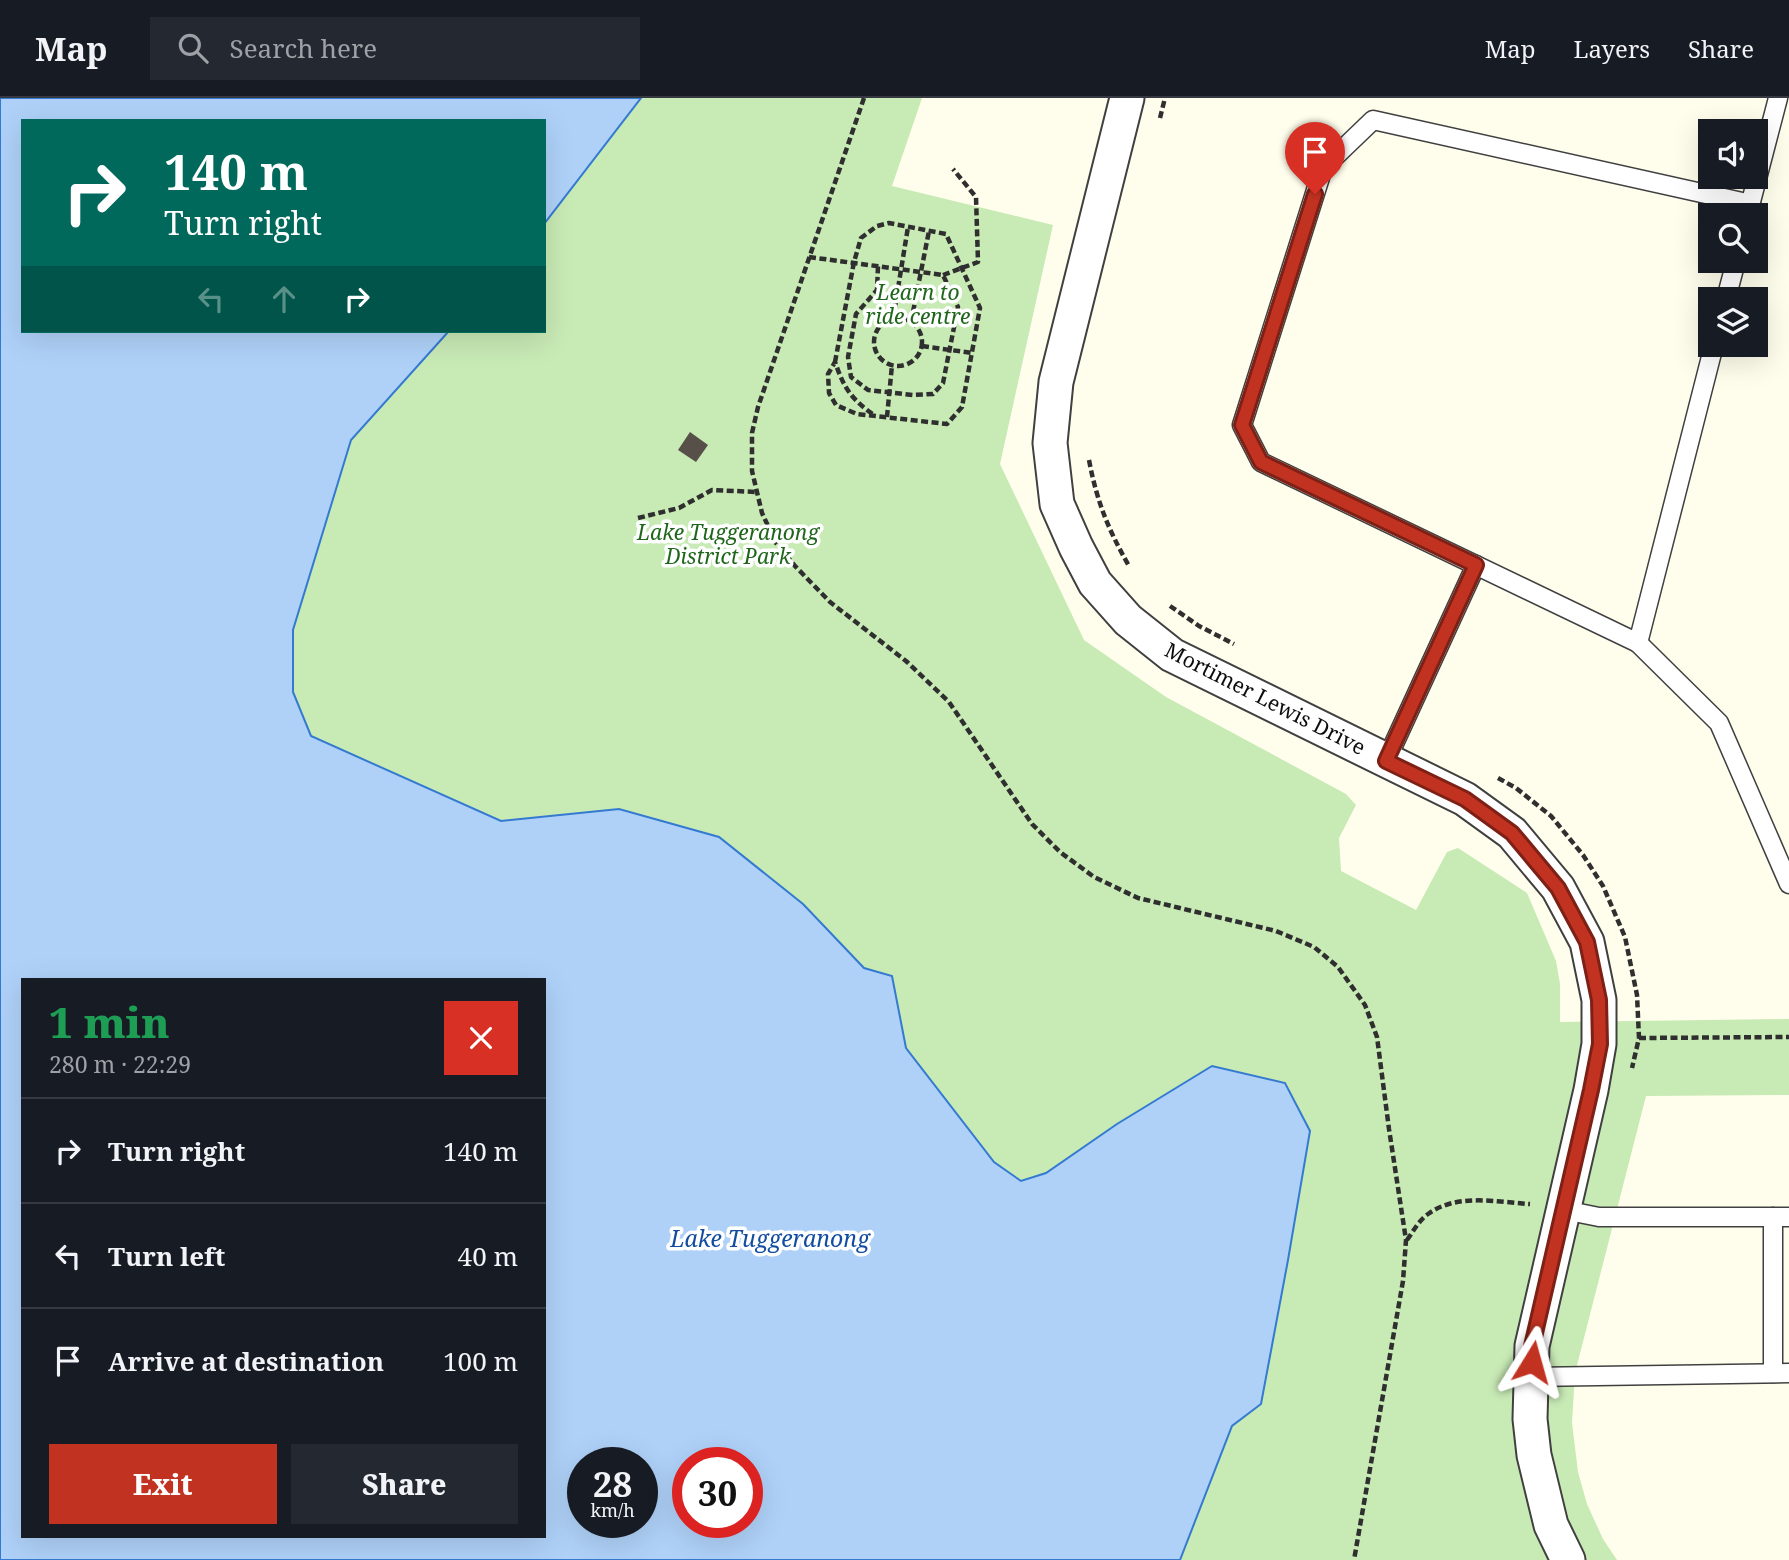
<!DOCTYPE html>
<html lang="en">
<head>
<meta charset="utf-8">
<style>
	:root { --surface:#171b24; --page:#242831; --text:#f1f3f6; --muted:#9ea1a6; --line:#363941; --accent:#c13221 }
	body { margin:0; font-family:"Noto Serif",serif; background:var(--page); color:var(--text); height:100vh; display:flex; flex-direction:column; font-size:26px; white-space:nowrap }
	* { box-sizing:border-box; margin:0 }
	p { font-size:23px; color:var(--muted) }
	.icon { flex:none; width:38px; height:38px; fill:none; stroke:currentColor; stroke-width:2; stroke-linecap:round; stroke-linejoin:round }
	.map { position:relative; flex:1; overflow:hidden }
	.sheet { position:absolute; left:21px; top:880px; width:525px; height:560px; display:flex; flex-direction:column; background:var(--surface); border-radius:0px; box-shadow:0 7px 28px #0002 }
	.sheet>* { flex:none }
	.guide { position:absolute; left:21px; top:21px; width:525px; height:214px; border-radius:0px; box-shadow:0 7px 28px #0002; background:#00695c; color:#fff; overflow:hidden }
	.buttons { position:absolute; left:1698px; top:21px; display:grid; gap:14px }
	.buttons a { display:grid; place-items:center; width:70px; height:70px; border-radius:0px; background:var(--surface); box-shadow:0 7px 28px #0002; font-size:35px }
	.speed { position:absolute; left:567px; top:1349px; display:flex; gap:14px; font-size:35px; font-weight:700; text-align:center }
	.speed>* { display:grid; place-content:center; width:91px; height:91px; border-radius:50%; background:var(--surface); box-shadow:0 7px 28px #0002; line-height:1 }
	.speed small { font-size:18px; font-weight:400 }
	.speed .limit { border:10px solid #d22; background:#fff; color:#111 }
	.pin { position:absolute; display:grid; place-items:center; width:60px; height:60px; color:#fff; margin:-72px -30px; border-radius:50% 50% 50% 0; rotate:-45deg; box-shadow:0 0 7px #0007 }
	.pin .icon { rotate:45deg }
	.me { position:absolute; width:77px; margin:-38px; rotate:8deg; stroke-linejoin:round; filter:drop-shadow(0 0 5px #0008) }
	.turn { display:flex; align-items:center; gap:24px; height:147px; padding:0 28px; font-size:32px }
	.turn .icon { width:91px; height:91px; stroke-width:2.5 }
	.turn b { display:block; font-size:49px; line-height:60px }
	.lanes { display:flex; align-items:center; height:66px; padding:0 28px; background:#0003; justify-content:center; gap:35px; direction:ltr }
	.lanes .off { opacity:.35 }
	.round { display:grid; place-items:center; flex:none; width:74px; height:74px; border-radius:0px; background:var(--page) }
	.headline { display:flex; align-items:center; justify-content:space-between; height:119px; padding:0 28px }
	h1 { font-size:42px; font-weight:800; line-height:52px; color:#1e9e55 }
	.cta { display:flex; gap:14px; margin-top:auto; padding:14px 28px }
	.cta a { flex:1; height:80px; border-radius:0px; background:var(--accent); color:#fff; font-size:28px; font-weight:800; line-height:80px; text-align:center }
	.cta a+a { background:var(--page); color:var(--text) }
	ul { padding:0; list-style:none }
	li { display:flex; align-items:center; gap:21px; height:105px; padding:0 28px; border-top:2px solid var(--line) }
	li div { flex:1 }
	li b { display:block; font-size:26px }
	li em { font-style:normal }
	header { display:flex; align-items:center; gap:42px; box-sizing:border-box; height:98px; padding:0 35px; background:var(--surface); border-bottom:2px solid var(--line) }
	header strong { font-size:33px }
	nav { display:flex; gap:38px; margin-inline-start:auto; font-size:24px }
	.search { width:490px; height:63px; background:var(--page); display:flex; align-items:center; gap:18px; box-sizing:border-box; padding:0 24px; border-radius:0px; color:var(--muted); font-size:26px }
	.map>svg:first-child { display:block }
	.park { fill:#c8eab5 }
	.water { fill:#afd1f8; stroke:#347ad1; stroke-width:2; fill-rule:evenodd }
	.building { fill:#565049 }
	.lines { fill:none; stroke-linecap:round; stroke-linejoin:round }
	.lane-casing { stroke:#404040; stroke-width:21 }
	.street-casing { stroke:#404040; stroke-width:37 }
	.path { stroke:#2f2f2f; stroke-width:4.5; stroke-dasharray:7 3.5; stroke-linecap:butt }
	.lane { stroke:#fff; stroke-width:18 }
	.street { stroke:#fff; stroke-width:33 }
	.route-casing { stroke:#7d2015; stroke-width:18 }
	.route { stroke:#c13221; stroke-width:12 }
	.labels { text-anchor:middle; stroke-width:7; stroke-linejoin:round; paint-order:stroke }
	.park-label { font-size:21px; font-style:italic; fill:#1f661b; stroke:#fff }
	.street-label { font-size:21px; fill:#0d0d0d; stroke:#fff }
	.water-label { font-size:23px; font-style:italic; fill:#124da2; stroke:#fff }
</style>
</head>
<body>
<header>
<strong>Map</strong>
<div class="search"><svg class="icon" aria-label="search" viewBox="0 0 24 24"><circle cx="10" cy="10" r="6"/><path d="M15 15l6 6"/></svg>Search here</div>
<nav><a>Map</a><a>Layers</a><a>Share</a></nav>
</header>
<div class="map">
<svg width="1789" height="1462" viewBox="0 0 1789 1462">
	<rect width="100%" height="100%" fill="#fffeec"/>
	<polygon class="park" points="641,0 922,0 892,88 1053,127 1000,366 1084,542 1166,599 1346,696 1356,707 1339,740 1341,773 1416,812 1447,754 1458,750 1527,795 1556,863 1560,886 1560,924 1789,921 1789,997 1646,998 1575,1275 1572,1325 1578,1374 1587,1406 1603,1441 1617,1462 1180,1462 1232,1328 1261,1306 1288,1162 1310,1033 1117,1026 1046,1075 1021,1083 994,1064 906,950 892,878 864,870 803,806 719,739 619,711 501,723 311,638 293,594 293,532 351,342 449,233 544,233 544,126"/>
	<path class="water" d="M0,0H641L544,126V23H23V233H449L351,342L293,532V594L311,638L501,723L619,711L719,739L803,806L864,870L892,878L906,950L994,1064L1021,1083L1046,1075L1117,1026L1212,968L1285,985L1310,1033L1288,1162L1261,1306L1232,1328L1180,1462H0ZM23,882H544V1438H23ZM583,1365H642V1424H583ZM688,1365H747V1424H688Z"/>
	<polygon class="building" points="690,334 708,347 696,364 678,352"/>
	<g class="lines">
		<defs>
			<g id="lane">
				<polyline points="1748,115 1778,0"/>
				<polyline points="1726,201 1736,163"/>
				<polyline points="1714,247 1638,545 1261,364 1242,327 1323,70 1373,22 1751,106"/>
				<polyline points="1638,545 1719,625 1789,786"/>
				<polyline points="1386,663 1476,467"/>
				<polyline points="1564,1112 1599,1119 1789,1119"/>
				<polyline points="1773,1119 1773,1275"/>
				<polyline points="1531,1279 1789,1275"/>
			</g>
			<polyline id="street" points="1127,0 1056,284 1050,345 1057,406 1076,449 1095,485 1128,522 1172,557 1465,701 1512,735 1558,790 1587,844 1599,902 1599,946 1591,992 1532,1248 1530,1321 1534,1357 1551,1427 1568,1462"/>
		</defs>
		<use href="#lane" class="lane-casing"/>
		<use href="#street" class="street-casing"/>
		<g class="path">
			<polyline points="864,0 758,309 752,335 752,373 762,415 776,445 795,468 830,504 906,563 949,604 1032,726 1060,754 1094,779 1138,800 1276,833 1314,849 1338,869 1365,907 1377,939 1389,1031 1406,1142 1403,1183 1354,1462"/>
			<polyline points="1160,20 1165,0"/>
			<polyline points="809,159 943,177 958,209 943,285 933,296 913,297 868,292 851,279 848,259 856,216 877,192 878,168"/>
			<polyline points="943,177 978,164 976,99 953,71"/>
			<circle cx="898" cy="244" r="24"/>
			<polyline points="893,221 908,129"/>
			<polyline points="911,224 929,133"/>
			<polyline points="922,248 972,255"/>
			<path d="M835,264L854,164L861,140L877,128L889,125L946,136L980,210L962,309L947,326L857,316L836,307L829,295L828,276L835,264C844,290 851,301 874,317"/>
			<polyline points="887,319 892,267"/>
			<path d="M1089,362C1097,404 1108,431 1129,468"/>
			<polyline points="638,420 679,410 712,392 757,394"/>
			<polyline points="1170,508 1199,528 1234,546"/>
			<polyline points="1498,680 1516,690 1551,718 1583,757 1603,788 1625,839 1637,897 1639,940 1632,970"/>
			<polyline points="1639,940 1789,939"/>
			<path d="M1407,1142C1413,1134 1419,1122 1428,1116C1457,1095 1496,1104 1530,1106"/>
		</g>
		<use href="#lane" class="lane"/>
		<use href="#street" class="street"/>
	</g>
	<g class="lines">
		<defs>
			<polyline id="route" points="1315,96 1242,327 1261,364 1476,467 1386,663 1465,701 1512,735 1558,790 1587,844 1599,902 1600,946 1591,992 1532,1248 1532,1264"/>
		</defs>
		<use href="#route" class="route-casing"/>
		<use href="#route" class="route"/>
	</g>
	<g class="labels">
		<g class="park-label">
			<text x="918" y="202">Learn to<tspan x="918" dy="24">ride centre</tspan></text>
			<text x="728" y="442">Lake Tuggeranong<tspan x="728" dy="24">District Park</tspan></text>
		</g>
		<g class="street-label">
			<text transform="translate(1265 601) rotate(27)" y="7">Mortimer Lewis Drive</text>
		</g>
		<g class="water-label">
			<text x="770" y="1149">Lake Tuggeranong</text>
		</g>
	</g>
</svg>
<div class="buttons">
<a><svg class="icon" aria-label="sound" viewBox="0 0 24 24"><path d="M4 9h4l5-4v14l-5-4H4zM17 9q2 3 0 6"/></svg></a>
<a><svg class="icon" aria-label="search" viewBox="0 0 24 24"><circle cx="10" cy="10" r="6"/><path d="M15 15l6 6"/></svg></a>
<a><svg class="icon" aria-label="layers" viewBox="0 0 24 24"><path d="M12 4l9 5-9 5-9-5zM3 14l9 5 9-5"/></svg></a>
</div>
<div class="speed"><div>28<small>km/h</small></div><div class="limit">30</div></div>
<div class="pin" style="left:1315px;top:96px;background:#d93025"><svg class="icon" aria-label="arrive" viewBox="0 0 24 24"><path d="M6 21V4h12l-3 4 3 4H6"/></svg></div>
<svg class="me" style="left:1532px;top:1264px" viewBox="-20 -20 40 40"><path d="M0-17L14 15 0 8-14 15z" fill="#c13221" stroke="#fff" stroke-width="4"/></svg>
<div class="guide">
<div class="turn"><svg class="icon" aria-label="right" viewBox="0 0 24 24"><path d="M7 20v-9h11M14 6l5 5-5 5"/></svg><div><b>140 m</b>Turn right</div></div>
<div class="lanes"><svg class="icon off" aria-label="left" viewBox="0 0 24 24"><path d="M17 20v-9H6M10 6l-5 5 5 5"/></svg><svg class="icon off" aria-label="ahead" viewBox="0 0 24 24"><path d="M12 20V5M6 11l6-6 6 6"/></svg><svg class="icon" aria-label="right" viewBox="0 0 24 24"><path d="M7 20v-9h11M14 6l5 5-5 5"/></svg></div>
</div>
<section class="sheet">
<div class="headline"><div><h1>1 min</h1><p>280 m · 22:29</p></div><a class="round" style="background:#d93025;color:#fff"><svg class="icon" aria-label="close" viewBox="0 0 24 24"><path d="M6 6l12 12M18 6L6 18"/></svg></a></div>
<ul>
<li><svg class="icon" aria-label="right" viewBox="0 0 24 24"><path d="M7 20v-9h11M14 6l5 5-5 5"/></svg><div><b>Turn right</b></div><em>140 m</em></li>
<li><svg class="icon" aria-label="left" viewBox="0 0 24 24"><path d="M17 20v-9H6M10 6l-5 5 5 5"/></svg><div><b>Turn left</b></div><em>40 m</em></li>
<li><svg class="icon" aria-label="arrive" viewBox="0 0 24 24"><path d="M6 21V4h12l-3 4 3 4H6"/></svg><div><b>Arrive at destination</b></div><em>100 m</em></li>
</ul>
<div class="cta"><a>Exit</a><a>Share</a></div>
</section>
</div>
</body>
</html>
